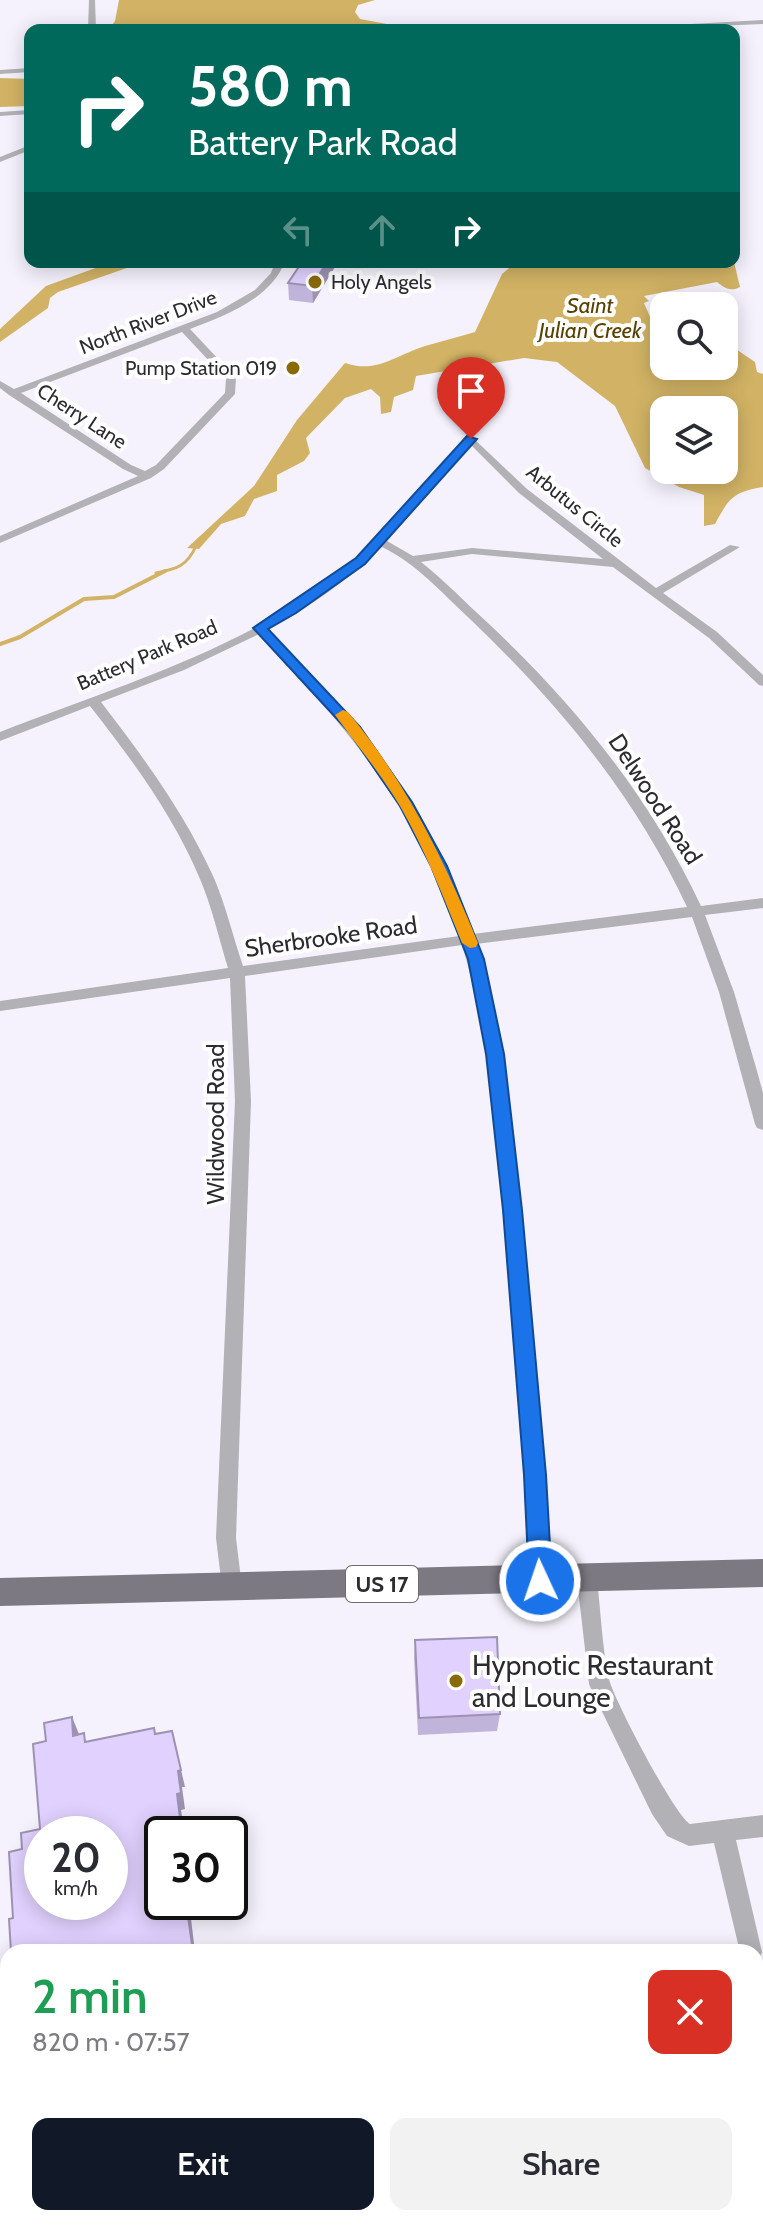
<!DOCTYPE html>
<html lang="en">
<head>
<meta charset="utf-8">
<style>
	:root { --surface:#fff; --page:#f2f2f3; --text:#2b2b33; --muted:#7c7c81; --accent:#111827 }
	body { margin:0; font-family:Cabin,sans-serif; background:var(--page); color:var(--text); height:100vh; display:flex; flex-direction:column; font-size:30px; white-space:nowrap }
	* { box-sizing:border-box; margin:0 }
	p { font-size:26px; color:var(--muted) }
	.icon { flex:none; width:44px; height:44px; fill:none; stroke:currentColor; stroke-width:2; stroke-linecap:round; stroke-linejoin:round }
	.map { position:relative; flex:1; overflow:hidden }
	.sheet { position:absolute; left:0px; top:1944px; width:764px; height:282px; display:flex; flex-direction:column; background:var(--surface); border-radius:24px 24px 0 0; box-shadow:0 4px 20px #0003 }
	.sheet>* { flex:none }
	.top-card { position:absolute; left:24px; top:24px; width:716px; height:244px; border-radius:16px; box-shadow:0 4px 20px #0003; background:#00695c; color:#fff; overflow:hidden }
	.controls { position:absolute; left:650px; top:292px; display:grid; gap:16px }
	.controls a { display:grid; place-items:center; width:88px; height:88px; border-radius:16px; background:var(--surface); box-shadow:0 4px 20px #0003; font-size:40px }
	.speed { position:absolute; left:24px; top:1816px; display:flex; gap:16px; font-size:40px; font-weight:700; text-align:center }
	.speed>* { display:grid; place-content:center; width:104px; height:104px; border-radius:50%; background:var(--surface); box-shadow:0 4px 20px #0003; line-height:1 }
	.speed small { font-size:20px; font-weight:400 }
	.speed .limit { border:4px solid #111; border-radius:12px; background:#fff; color:#111 }
	.pin { position:absolute; display:grid; place-items:center; width:68px; height:68px; color:#fff; margin:-82px -34px; border-radius:50% 50% 50% 0; rotate:-45deg; box-shadow:0 0 8px #0007 }
	.pin .icon { rotate:45deg }
	.me { position:absolute; width:88px; margin:-44px; rotate:357deg; stroke-linejoin:round; filter:drop-shadow(0 0 6px #0008) }
	.turn { display:flex; align-items:center; gap:28px; height:168px; padding:0 32px; font-size:36px }
	.turn .icon { width:104px; height:104px; stroke-width:2.5 }
	.turn b { display:block; font-size:56px; line-height:68px }
	.lanes { display:flex; align-items:center; height:76px; padding:0 32px; background:#0003; justify-content:center; gap:40px; direction:ltr }
	.lanes .off { opacity:.35 }
	.round { display:grid; place-items:center; flex:none; width:84px; height:84px; border-radius:16px; background:var(--page) }
	.headline { display:flex; align-items:center; justify-content:space-between; height:136px; padding:0 32px }
	h1 { font-size:48px; font-weight:600; line-height:60px; color:#1e9e55 }
	.cta { display:flex; gap:16px; margin-top:auto; padding:16px 32px }
	.cta a { flex:1; height:92px; border-radius:16px; background:var(--accent); color:#fff; font-size:32px; font-weight:600; line-height:92px; text-align:center }
	.cta a+a { background:var(--page); color:var(--text) }
	.map>svg:first-child { display:block }
	.water { fill:#d2b365; fill-rule:evenodd }
	.lines { fill:none; stroke-linecap:round; stroke-linejoin:round }
	.stream-far1 { stroke:#d2b365; stroke-width:3 }
	.stream { stroke:#d2b365; stroke-width:4 }
	.minor { fill:#b2b1b6; fill-rule:evenodd }
	.primary { fill:#7c7982; fill-rule:evenodd }
	.wall { fill:#c1b4da }
	.shaded-wall { fill:#9d92b2 }
	.building { fill:#e0d1fe; stroke:#9d92b2; stroke-width:2; fill-rule:evenodd }
	.route { fill:#1a73e8; stroke:#114b97; stroke-width:2 }
	.slow { fill:#f59e0b }
	.poi-dot { fill:#896a09; stroke:#fff; stroke-width:3 }
	.labels { text-anchor:middle; stroke-width:8; stroke-linejoin:round; paint-order:stroke }
	.far-poi-label { font-size:20px; fill:#2d2b30; stroke:#fff; text-anchor:start }
	.far-street-label { font-size:20px; fill:#2d2b30; stroke:#fff }
	.far-water-label { font-size:22px; font-style:italic; fill:#574200; stroke:#fff }
	.shield { fill:#fff; stroke:#6c6b6e; stroke-width:2 }
	.shield-label { font-size:22px; font-weight:bold; fill:#2d2b30 }
	.street-label { font-size:24px; fill:#2d2b30; stroke:#fff }
	.near-poi-label { font-size:28px; fill:#2d2b30; stroke:#fff; text-anchor:start }
</style>
</head>
<body>
<div class="map">
<svg width="763" height="2225" viewBox="0 0 763 2225">
	<rect width="100%" height="100%" fill="#f5f2fd"/>
	<g class="water">
		<polygon points="119,0 375,0 358,5 355,12 360,19 387,24 379,30 331,26 333,30 108,30 115,21"/>
		<polygon points="0,78 30,79 30,106 0,107"/>
		<polygon points="112,262 144,262 58,292 50,298 48,308 0,342 0,329 46,286"/>
		<path d="M516,262H734L740,287C731,292 724,288 717,282L644,296L649,301L644,303L651,319L664,326V366H724V341L755,362L757,372L763,374V487C733,492 729,498 715,524L704,526V495L679,487L645,468L615,406L557,362L524,358L416,376L413,390L394,397L391,412L381,414L380,397L371,389L345,398L306,438L310,453L304,461L277,475V491L254,499L245,516L221,524L199,549L187,548L254,486L297,420L345,363C377,374 396,355 425,346C442,341 459,337 475,332L502,274ZM724,410V470H664V410Z"/>
	</g>
	<g class="lines">
		<path class="stream-far1" d="M156,573C177,569 187,566 196,546"/>
		<polyline class="stream" points="0,644 20,637 84,599 114,597 165,571"/>
		<g class="minor">
			<polygon points="89,0 95,0 96,30 88,30"/>
			<polygon points="763,20 763,24 614,30 618,28"/>
			<polygon points="30,68 30,72 0,74 0,70"/>
			<polygon points="30,110 30,114 0,116 0,112"/>
			<polygon points="30,145 30,150 0,162 0,157"/>
			<path d="M275,262H285C269,300 226,315 190,329L236,378L235,394L164,469L151,478L0,543V536L138,476L123,469L9,395L0,388V381L14,389L217,312L255,290L271,273ZM182,332L226,379L225,393L156,465L145,471L131,465L21,393Z"/>
			<path d="M471,436L527,489L656,588L730,545L740,547L663,593L717,632L763,675V686L759,685L709,638L613,567L472,554L421,562C445,581 466,603 489,624C576,706 650,797 701,906L763,898V908L705,915L734,992L757,1071L763,1093V1130L757,1128L755,1124L719,992L692,917L476,944C506,1037 514,1135 523,1231C532,1334 541,1438 548,1541L550,1581L547,1588L540,1590L533,1588L530,1581C525,1467 516,1354 507,1240C498,1141 491,1041 462,945L245,976L251,1101L236,1538L242,1587L239,1594L232,1596L225,1594L222,1587L216,1538L235,1101L230,978L0,1011V1001L228,968C219,939 212,907 200,879C173,815 133,761 90,706L0,741V732C117,686 244,650 344,570C391,532 426,481 467,437ZM471,445L519,493L603,559L472,548L413,556L387,541ZM382,547C416,563 443,594 471,620C560,705 635,796 687,907L473,934C435,814 355,719 268,630C310,607 348,580 382,547ZM259,634C344,723 422,816 459,936L243,966C233,937 226,906 214,878C185,814 144,758 101,702L184,670Z"/>
			<path d="M587,1571L594,1573L597,1580C601,1613 602,1647 609,1679C613,1698 675,1816 690,1824L763,1815V1837L736,1840L762,1952L759,1960L756,1961V1952H740L714,1843L689,1846L667,1836L652,1814L592,1691L589,1684L577,1580L580,1573Z"/>
			<polygon points="756,1962 763,1964 763,2015 756,2012"/>
		</g>
		<polygon class="primary" points="763,1559 763,1587 0,1606 0,1578"/>
	</g>
	<g class="wall">
		<polygon points="328,278 313,303 289,300 288,283"/>
		<polygon points="415,1640 500,1714 497,1731 418,1735 414,1658"/>
		<polygon points="731,2218 756,2218 763,2225 733,2225"/>
	</g>
	<g class="shaded-wall">
		<polygon points="327,262 338,262 313,303 312,286"/>
		<polygon points="72,1717 79,1734 73,1736"/>
		<polygon points="172,1731 185,1787 182,1787 185,1809 181,1810 185,1834 182,1834 177,1794"/>
		<polygon points="186,1902 189,1902 195,1952 193,1952"/>
	</g>
	<g class="building">
		<polygon points="302,262 327,262 312,286 288,283"/>
		<polygon points="497,1637 500,1714 419,1718 415,1640"/>
		<path d="M72,1717L73,1736L84,1733L85,1742L154,1728L155,1734L172,1731L181,1770L178,1771L181,1793L177,1794L182,1834L188,1833V1834H162V1902H186L193,1952H11L9,1919L13,1918L9,1852L22,1849L21,1833L40,1829L33,1744L46,1741L44,1723ZM42,1834H110V1902H42Z"/>
		<polygon points="756,2098 759,2098 763,2115 763,2225 748,2225 747,2218 756,2218"/>
	</g>
	<polygon class="route" points="467,436 477,439 365,564 296,613 268,629 360,727 412,802 447,866 484,959 504,1054 522,1210 546,1475 552,1581 548,1588 540,1591 532,1588 529,1581 524,1475 503,1210 486,1054 468,959 431,866 400,806 350,733 253,628 356,558"/>
	<path class="slow" d="M343,710L348,712C406,782 444,859 478,943L476,947L470,948L462,943C443,896 425,850 400,806C381,774 357,745 335,715Z"/>
	<g class="poi-dot">
		<circle cx="315" cy="282" r="8"/>
		<circle cx="293" cy="368" r="8"/>
		<circle cx="456" cy="1681" r="8"/>
	</g>
	<g class="labels">
		<g class="far-poi-label">
			<text x="331" y="289">Holy Angels</text>
			<text x="277" y="375" text-anchor="end">Pump Station 019</text>
		</g>
		<g class="far-street-label">
			<text transform="translate(148 322) rotate(-21)" y="7">North River Drive</text>
			<text transform="translate(82 416) rotate(33)" y="7">Cherry Lane</text>
			<text transform="translate(575 506) rotate(39)" y="7">Arbutus Circle</text>
			<text transform="translate(147 655) rotate(-23)" y="7">Battery Park Road</text>
		</g>
		<g class="far-water-label">
			<text x="590" y="313">Saint<tspan x="590" dy="25">Julian Creek</tspan></text>
		</g>
		<rect class="shield" x="346" y="1566" width="72" height="36" rx="6"/>
		<g class="shield-label">
			<text x="382" y="1592">US 17</text>
		</g>
		<g class="street-label">
			<text transform="translate(655 799) rotate(57)" y="8">Delwood Road</text>
			<text transform="translate(331 937) rotate(-8)" y="8">Sherbrooke Road</text>
			<text transform="translate(216 1124) rotate(-90)" y="8">Wildwood Road</text>
		</g>
		<g class="near-poi-label">
			<text x="472" y="1675">Hypnotic Restaurant<tspan x="472" dy="32">and Lounge</tspan></text>
		</g>
	</g>
</svg>
<div class="controls">
<a><svg class="icon" aria-label="search" viewBox="0 0 24 24"><circle cx="10" cy="10" r="6"/><path d="M15 15l6 6"/></svg></a>
<a><svg class="icon" aria-label="layers" viewBox="0 0 24 24"><path d="M12 4l9 5-9 5-9-5zM3 14l9 5 9-5"/></svg></a>
</div>
<div class="speed"><div>20<small>km/h</small></div><div class="limit">30</div></div>
<div class="pin" style="left:471px;top:439px;background:#d93025"><svg class="icon" aria-label="arrive" viewBox="0 0 24 24"><path d="M6 21V4h12l-3 4 3 4H6"/></svg></div>
<svg class="me" style="left:540px;top:1581px" viewBox="-20 -20 40 40"><circle r="17" fill="#1a73e8" stroke="#fff" stroke-width="3"/><path d="M0-11L8 9 0 5-8 9z" fill="#fff"/></svg>
<div class="top-card">
<div class="turn"><svg class="icon" aria-label="right" viewBox="0 0 24 24"><path d="M7 20v-9h11M14 6l5 5-5 5"/></svg><div><b>580 m</b>Battery Park Road</div></div>
<div class="lanes"><svg class="icon off" aria-label="left" viewBox="0 0 24 24"><path d="M17 20v-9H6M10 6l-5 5 5 5"/></svg><svg class="icon off" aria-label="ahead" viewBox="0 0 24 24"><path d="M12 20V5M6 11l6-6 6 6"/></svg><svg class="icon" aria-label="right" viewBox="0 0 24 24"><path d="M7 20v-9h11M14 6l5 5-5 5"/></svg></div>
</div>
<section class="sheet">
<div class="headline"><div><h1>2 min</h1><p>820 m · 07:57</p></div><a class="round" style="background:#d93025;color:#fff"><svg class="icon" aria-label="close" viewBox="0 0 24 24"><path d="M6 6l12 12M18 6L6 18"/></svg></a></div>
<div class="cta"><a>Exit</a><a>Share</a></div>
</section>
</div>
</body>
</html>
